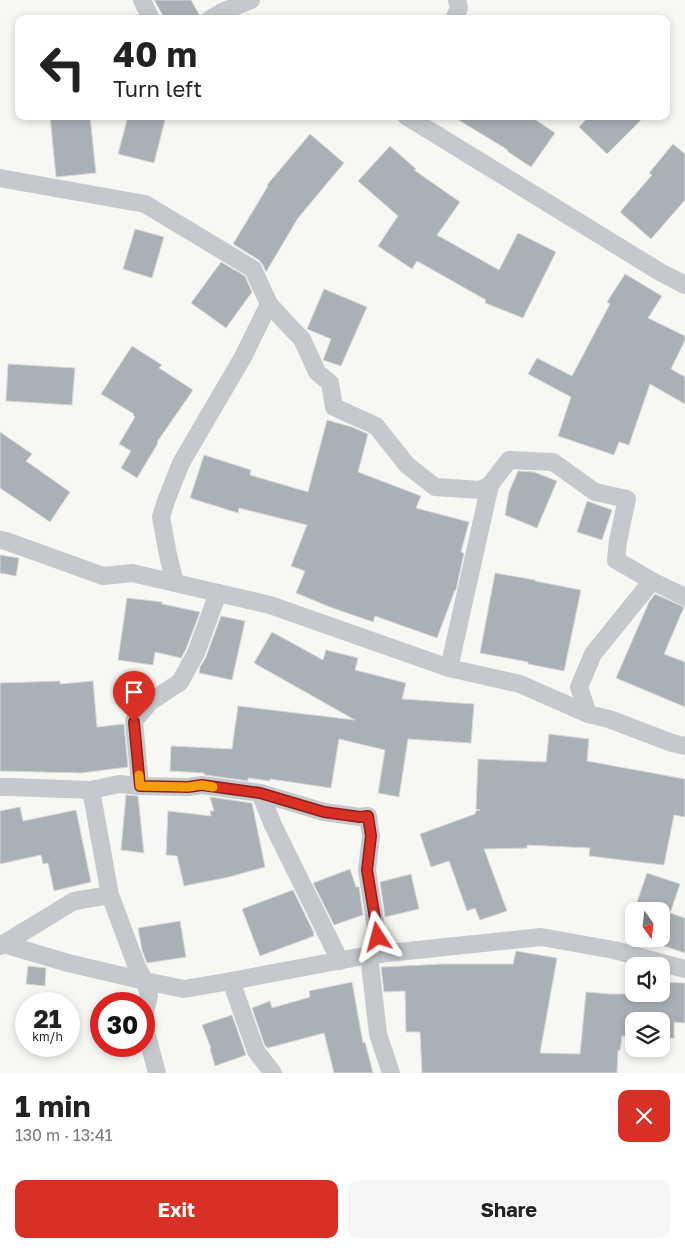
<!DOCTYPE html>
<html lang="en">
<head>
<meta charset="utf-8">
<style>
	:root { --surface:#fff; --page:#f6f6f6; --text:#222; --muted:#767676; --accent:#d93025 }
	body { margin:0; font-family:"Golos Text",sans-serif; background:var(--page); color:var(--text); height:100vh; display:flex; flex-direction:column; font-size:19px; white-space:nowrap }
	* { box-sizing:border-box; margin:0 }
	p { font-size:16px; color:var(--muted) }
	.icon { flex:none; width:28px; height:28px; fill:none; stroke:currentColor; stroke-width:2; stroke-linecap:round; stroke-linejoin:round }
	.map { position:relative; height:1073px; overflow:hidden }
	.side { display:flex; flex-direction:column; background:var(--surface); flex:1 }
	.side>* { flex:none }
	.top-card { position:absolute; left:15px; top:15px; width:655px; height:105px; border-radius:10px; box-shadow:0 2px 8px #0003; background:#fff; color:var(--text); overflow:hidden }
	.needle { width:32px; rotate:166deg }
	.tools { position:absolute; left:625px; top:902px; display:grid; gap:10px }
	.tools a { display:grid; place-items:center; width:45px; height:45px; border-radius:10px; background:var(--surface); box-shadow:0 2px 8px #0003; font-size:25px }
	.speed { position:absolute; left:15px; top:992px; display:flex; gap:10px; font-size:25px; font-weight:700; text-align:center }
	.speed>* { display:grid; place-content:center; width:65px; height:65px; border-radius:50%; background:var(--surface); box-shadow:0 2px 8px #0003; line-height:1 }
	.speed small { font-size:12px; font-weight:400 }
	.speed .limit { border:8px solid #d22; background:#fff; color:#111 }
	.pin { position:absolute; display:grid; place-items:center; width:42px; height:42px; color:#fff; margin:-51px -21px; border-radius:50% 50% 50% 0; rotate:-45deg; box-shadow:0 0 5px #0007 }
	.pin .icon { rotate:45deg }
	.me { position:absolute; width:55px; margin:-28px; rotate:351deg; stroke-linejoin:round; filter:drop-shadow(0 0 4px #0008) }
	.turn { display:flex; align-items:center; gap:18px; height:105px; padding:0 15px; font-size:22px }
	.turn .icon { width:65px; height:65px; stroke-width:2.5 }
	.turn b { display:block; font-size:35px; line-height:42px }
	.round { display:grid; place-items:center; flex:none; width:52px; height:52px; border-radius:10px; background:var(--page) }
	.headline { display:flex; align-items:center; justify-content:space-between; height:85px; padding:0 15px }
	h1 { font-size:30px; font-weight:700; line-height:38px }
	.action { display:flex; gap:10px; margin-top:auto; padding:10px 15px }
	.action a { flex:1; height:58px; border-radius:10px; background:var(--accent); color:#fff; font-size:20px; font-weight:700; line-height:58px; text-align:center }
	.action a+a { background:var(--page); color:var(--text) }
	.map>svg:first-child { display:block }
	.building { fill:#a9b1b6; stroke:#d8d9d7 }
	.lines { fill:none; stroke-linecap:round; stroke-linejoin:round }
	.street { stroke:#c5c8cc; stroke-width:18 }
	.route-casing { stroke:#8d1f18; stroke-width:12 }
	.route { stroke:#d93025; stroke-width:9 }
	.slow { stroke:#f59e0b; stroke-width:9 }
</style>
</head>
<body>
<div class="map">
<svg width="685" height="1073" viewBox="0 0 685 1073">
	<rect width="100%" height="100%" fill="#f7f7f4"/>
	<g class="building">
		<polygon points="154,0 191,0 200,16 199,19 165,19"/>
		<polygon points="50,116 90,116 96,173 56,177"/>
		<polygon points="128,116 151,116 165,120 154,163 118,154"/>
		<polygon points="452,116 530,116 555,133 531,167 507,151 508,150"/>
		<polygon points="589,116 645,116 607,154 579,127"/>
		<polygon points="310,134 344,163 298,218 266,272 263,265 259,260 233,244 268,186 267,185"/>
		<polygon points="673,144 685,154 685,200 651,239 620,212 652,175 649,173"/>
		<polygon points="390,146 416,169 414,170 460,202 437,235 499,270 518,233 556,252 523,318 485,303 486,300 417,261 412,269 378,246 398,216 358,181"/>
		<polygon points="135,229 164,237 152,278 123,269"/>
		<polygon points="221,262 245,276 252,292 226,328 191,303"/>
		<polygon points="625,274 662,296 648,318 685,336 685,340 671,369 685,377 685,404 650,384 629,445 619,442 614,455 558,436 571,397 528,374 537,358 572,376 610,304 607,302"/>
		<polygon points="324,289 367,307 341,366 323,360 331,339 307,329"/>
		<polygon points="132,346 162,365 159,368 193,390 157,442 158,443 137,478 121,468 131,451 119,444 135,417 133,415 134,414 101,394"/>
		<polygon points="8,364 75,368 72,405 6,401"/>
		<polygon points="327,420 352,427 368,434 358,472 421,496 416,508 469,522 461,552 464,553 456,590 455,590 437,638 375,616 373,622 330,607 296,593 305,571 291,566 307,525 239,508 238,513 190,498 204,455 251,470 250,475 308,492"/>
		<polygon points="0,432 32,454 26,461 70,492 50,522 0,488"/>
		<polygon points="518,471 534,472 557,481 537,528 505,515 509,492"/>
		<polygon points="587,501 612,510 602,540 577,532"/>
		<polygon points="0,555 19,558 16,576 0,573"/>
		<polygon points="495,573 535,580 535,581 581,590 564,671 528,664 528,662 480,653"/>
		<polygon points="655,594 684,607 664,654 685,662 685,707 616,678 649,602"/>
		<polygon points="127,598 162,602 162,604 200,612 186,649 181,658 155,652 153,665 118,660"/>
		<polygon points="221,616 245,621 232,680 199,673 200,667 206,657"/>
		<polygon points="272,632 323,660 326,650 358,658 355,670 406,683 402,699 474,704 471,743 408,739 399,797 378,793 385,750 339,739 331,788 270,779 270,781 248,778 248,781 205,775 204,773 170,771 171,746 232,749 238,706 355,720 254,663"/>
		<polygon points="60,681 60,684 93,681 97,727 124,724 128,767 81,773 0,771 0,683"/>
		<polygon points="549,734 589,739 587,761 685,779 685,817 674,815 664,865 589,856 590,848 527,845 527,848 484,849 507,911 480,920 475,908 467,911 449,861 431,867 420,834 475,814 476,811 480,810 476,809 478,759 546,762"/>
		<polygon points="126,795 138,796 144,853 121,850"/>
		<polygon points="210,797 252,803 265,867 229,877 184,886 177,856 166,855 168,811 211,816 210,811 214,811"/>
		<polygon points="20,807 23,821 76,810 91,882 54,891 48,863 43,864 41,855 0,864 0,811"/>
		<polygon points="350,869 356,887 359,887 363,915 334,925 313,883"/>
		<polygon points="647,873 680,884 670,913 685,918 685,953 643,939 661,939 661,911 634,911"/>
		<polygon points="411,874 419,909 385,917 380,882"/>
		<polygon points="293,890 314,933 313,933 314,936 260,956 242,909"/>
		<polygon points="634,912 634,936 627,933"/>
		<polygon points="180,921 186,957 147,963 142,950 138,928"/>
		<polygon points="516,951 557,958 540,1053 580,1054 586,992 610,994 661,994 661,982 685,983 685,1023 674,1022 674,1038 661,1038 661,1021 634,1021 634,1037 622,1036 620,1051 618,1050 617,1073 422,1073 420,1032 406,1032 405,991 384,992 381,967 443,964 513,964"/>
		<polygon points="28,966 46,968 45,986 26,984"/>
		<polygon points="352,982 363,1043 365,1042 373,1073 334,1073 324,1033 268,1048 265,1046 252,1008 270,1001 272,1008 310,997 309,991"/>
		<polygon points="232,1015 246,1055 215,1066 210,1049 211,1048 202,1025"/>
	</g>
	<g class="lines">
		<g class="street">
			<polyline points="142,0 151,19"/>
			<polyline points="210,19 222,12 251,0"/>
			<polyline points="454,19 459,8 457,0"/>
			<polyline points="406,116 660,272 685,285"/>
			<polyline points="0,178 145,204 253,269 269,304 291,328 302,339 317,372 330,383 334,407 376,426 407,465 435,487 480,490 490,485 509,460 553,462 595,492 627,499 618,541 616,560 652,581 685,597"/>
			<polyline points="0,540 6,541 103,576 132,573 270,605 449,668 520,684 588,714 609,719 672,743 685,746"/>
			<polyline points="175,583 168,555 161,517 166,501 181,463 243,357 269,304"/>
			<polyline points="449,668 490,485"/>
			<polyline points="588,714 579,687 593,654 652,581"/>
			<polyline points="140,786 134,721 150,702 180,682 196,653 218,593"/>
			<polyline points="0,787 11,787 91,790 119,784 140,786 188,787 202,785 260,793 324,812 360,817 368,816 371,836 367,870 380,954"/>
			<polyline points="91,790 110,895 137,967 145,981 149,996 145,1012 145,1028 157,1073"/>
			<polyline points="260,793 273,825 340,961"/>
			<polyline points="4,944 68,963 145,981 184,989 231,981 369,955 541,937 614,950 685,969"/>
			<polyline points="0,946 74,901 110,895"/>
			<polyline points="369,955 378,1034 391,1073"/>
			<polyline points="231,981 256,1051 273,1073"/>
		</g>
	</g>
	<g class="lines">
		<defs>
			<polyline id="route" points="134,722 140,786 188,787 202,785 260,793 324,812 360,817 368,816 371,836 367,870 378,937"/>
		</defs>
		<use href="#route" class="route-casing"/>
		<use href="#route" class="route"/>
		<polyline class="slow" points="139,775 140,786 188,787 202,785 213,787"/>
	</g>
</svg>
<div class="tools">
<a><svg class="needle" viewBox="-14 -14 28 28"><path d="M0-13l5 13h-10z" fill="#e53935"/><path d="M0 13l5-13h-10z" fill="#767676"/></svg></a>
<a><svg class="icon" aria-label="sound" viewBox="0 0 24 24"><path d="M4 9h4l5-4v14l-5-4H4zM17 9q2 3 0 6"/></svg></a>
<a><svg class="icon" aria-label="layers" viewBox="0 0 24 24"><path d="M12 4l9 5-9 5-9-5zM3 14l9 5 9-5"/></svg></a>
</div>
<div class="speed"><div>21<small>km/h</small></div><div class="limit">30</div></div>
<div class="pin" style="left:134px;top:722px;background:#d93025"><svg class="icon" aria-label="arrive" viewBox="0 0 24 24"><path d="M6 21V4h12l-3 4 3 4H6"/></svg></div>
<svg class="me" style="left:378px;top:937px" viewBox="-20 -20 40 40"><path d="M0-17L14 15 0 8-14 15z" fill="#d93025" stroke="#fff" stroke-width="4"/></svg>
<div class="top-card">
<div class="turn"><svg class="icon" aria-label="left" viewBox="0 0 24 24"><path d="M17 20v-9H6M10 6l-5 5 5 5"/></svg><div><b>40 m</b>Turn left</div></div>
</div>
</div>
<section class="side">
<div class="headline"><div><h1>1 min</h1><p>130 m · 13:41</p></div><a class="round" style="background:#d93025;color:#fff"><svg class="icon" aria-label="close" viewBox="0 0 24 24"><path d="M6 6l12 12M18 6L6 18"/></svg></a></div>
<div class="action"><a>Exit</a><a>Share</a></div>
</section>
</body>
</html>
